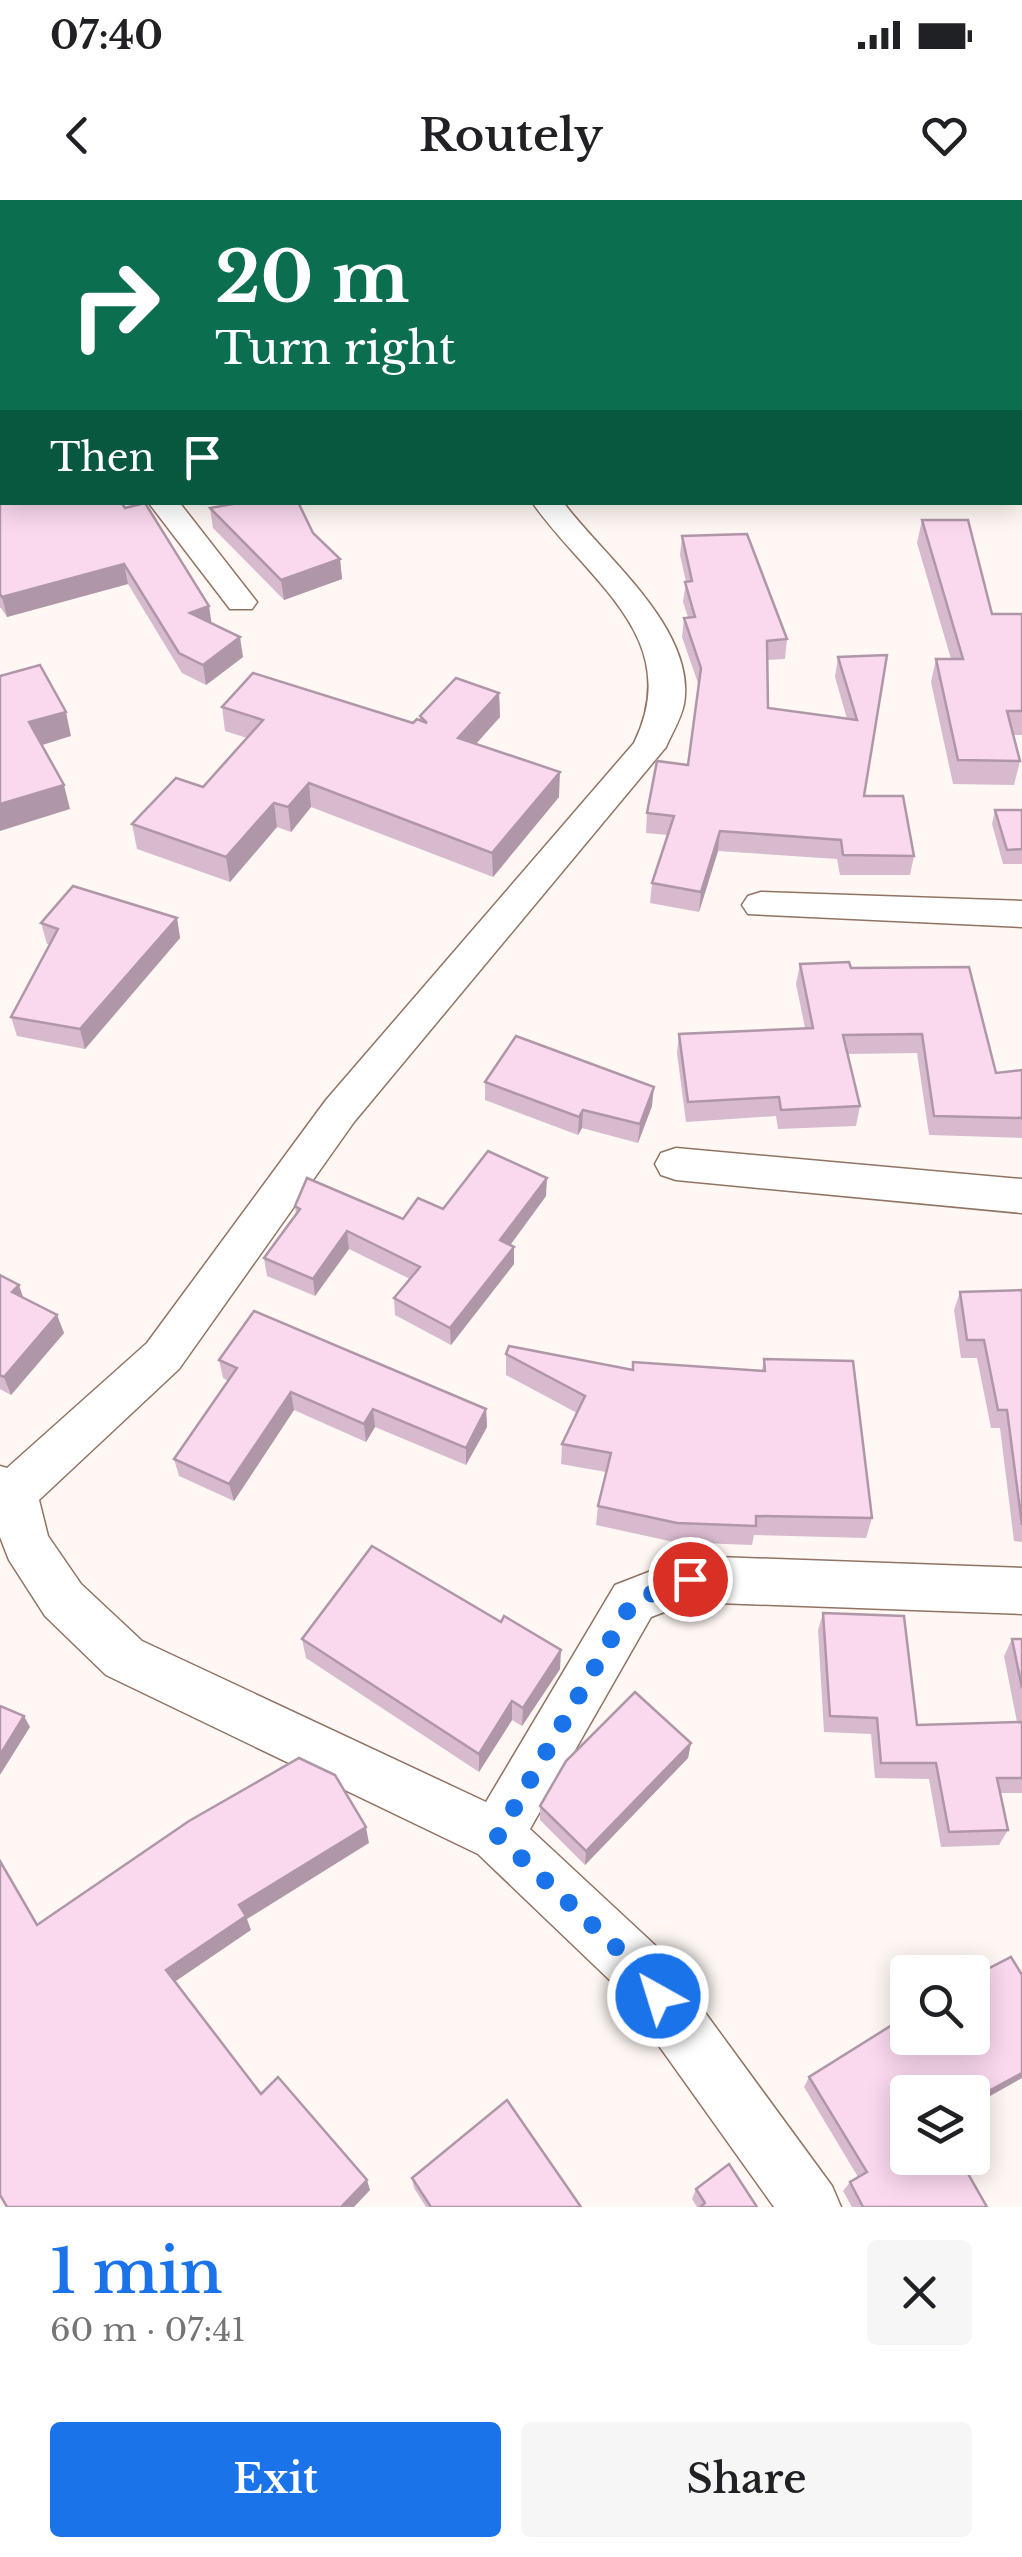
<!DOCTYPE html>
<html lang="en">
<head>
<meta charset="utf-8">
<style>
	:root { --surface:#fff; --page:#f6f6f6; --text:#202124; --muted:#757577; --accent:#1a73e8 }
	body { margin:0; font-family:"Libre Baskerville",serif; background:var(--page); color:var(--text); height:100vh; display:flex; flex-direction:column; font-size:38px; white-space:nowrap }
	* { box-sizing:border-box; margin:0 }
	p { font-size:32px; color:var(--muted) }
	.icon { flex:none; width:55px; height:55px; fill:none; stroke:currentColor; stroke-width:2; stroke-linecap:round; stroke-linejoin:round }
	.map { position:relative; height:2007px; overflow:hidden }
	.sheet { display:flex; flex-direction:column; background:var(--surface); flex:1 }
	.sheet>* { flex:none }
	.guide { position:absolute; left:0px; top:0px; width:1022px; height:305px; box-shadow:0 5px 25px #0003; background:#0b6e4f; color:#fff; overflow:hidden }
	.tools { position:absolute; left:890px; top:1755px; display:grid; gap:20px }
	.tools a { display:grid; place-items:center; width:100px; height:100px; border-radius:10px; background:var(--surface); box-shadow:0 5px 25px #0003; font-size:50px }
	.pin { position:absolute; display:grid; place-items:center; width:85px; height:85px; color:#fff; margin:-42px; border:5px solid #fff; border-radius:50%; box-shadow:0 2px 10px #0007 }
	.me { position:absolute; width:110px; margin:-55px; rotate:321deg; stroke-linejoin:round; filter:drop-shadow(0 0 8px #0008) }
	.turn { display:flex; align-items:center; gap:35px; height:210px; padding:0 50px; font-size:45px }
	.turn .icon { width:130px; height:130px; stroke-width:2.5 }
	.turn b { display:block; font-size:70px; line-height:85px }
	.then { display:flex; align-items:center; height:95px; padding:0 50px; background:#0003; gap:20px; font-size:38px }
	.round { display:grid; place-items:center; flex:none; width:105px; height:105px; border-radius:10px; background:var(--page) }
	.overview { display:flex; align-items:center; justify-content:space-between; height:170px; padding:0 50px }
	h1 { font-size:60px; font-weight:600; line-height:75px; color:var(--accent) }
	.action { display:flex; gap:20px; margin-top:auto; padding:20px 50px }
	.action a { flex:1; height:115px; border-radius:10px; background:var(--accent); color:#fff; font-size:40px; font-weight:600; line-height:115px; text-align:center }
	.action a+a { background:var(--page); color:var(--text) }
	.status { display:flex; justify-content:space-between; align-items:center; height:70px; padding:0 50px; background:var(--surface); direction:ltr }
	.status svg { height:28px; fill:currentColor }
	header { display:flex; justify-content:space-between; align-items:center; height:130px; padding:0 50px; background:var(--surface); font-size:45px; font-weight:600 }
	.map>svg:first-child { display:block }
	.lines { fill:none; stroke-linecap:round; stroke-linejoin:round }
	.minor-casing { stroke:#917363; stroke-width:3 }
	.minor { fill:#fff; fill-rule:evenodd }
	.wall { fill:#d7bacd }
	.shaded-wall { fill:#af97a7 }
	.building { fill:#fad8ee; stroke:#af97a7; stroke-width:2.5 }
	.route { stroke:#1a73e8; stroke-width:18; stroke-dasharray:0 32.4 }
</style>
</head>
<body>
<div class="status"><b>07:40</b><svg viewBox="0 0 49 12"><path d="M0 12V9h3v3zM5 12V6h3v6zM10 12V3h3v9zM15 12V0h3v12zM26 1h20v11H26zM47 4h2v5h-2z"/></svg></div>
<header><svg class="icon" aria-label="back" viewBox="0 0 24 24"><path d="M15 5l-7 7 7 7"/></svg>Routely<svg class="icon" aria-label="heart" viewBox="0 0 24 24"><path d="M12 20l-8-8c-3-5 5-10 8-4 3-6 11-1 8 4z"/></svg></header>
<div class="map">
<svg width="1022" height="2007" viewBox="0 0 1022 2007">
	<rect width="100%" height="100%" fill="#fef7f3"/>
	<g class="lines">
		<defs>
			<g id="minor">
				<rect x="77" y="0" width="24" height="2"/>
				<rect x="1020" y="143" width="2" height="16"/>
				<polygon points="148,302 179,302 257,402 252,409 230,409"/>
				<path d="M532,302H563C603,356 697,429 684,504C681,519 672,533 666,547L354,922L179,1169L39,1300L48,1336L81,1384L142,1441L486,1602L615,1385L690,1356L1022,1368V1414L691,1402L651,1417L530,1629L657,1747L832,1986L841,2007H774L617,1787L478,1654L106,1475L45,1416L9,1360L0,1337V1266L7,1268L147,1143L326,900L634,543C686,437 587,381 532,302Z"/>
				<polygon points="761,692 1022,701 1022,727 748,714 742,705 748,696"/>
				<polygon points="676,948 1022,979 1022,1013 676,980 661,975 655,964 661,953"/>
			</g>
		</defs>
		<use href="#minor" class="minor-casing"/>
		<use href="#minor" class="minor"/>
	</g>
	<g class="wall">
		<polygon points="0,230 2,302 121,302 212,424 243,457 206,485 182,473 128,384 7,417 1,408 0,408"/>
		<polygon points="210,308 340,359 342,379 284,400 213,328"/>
		<polygon points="922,320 992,414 1022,414 1022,535 1014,535 1020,561 1014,585 953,584 931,482 936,459 951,459 917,343"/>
		<polygon points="682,336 787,439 785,459 767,460 768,508 847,519 835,477 838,457 887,455 864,596 914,656 910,675 840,675 837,659 718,651 699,712 650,703 652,683 668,635 646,633 647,613 688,565 699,486 682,437 684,418 688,417 683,402 686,382 680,355"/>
		<polygon points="499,493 500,517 475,544 559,597 493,677 311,607 291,632 277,627 230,682 137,649 132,624 203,587 247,538 225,531 222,507 413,523 420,520 420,516"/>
		<polygon points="995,610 1022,610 1022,664 1003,664 992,624"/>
		<polygon points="177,718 180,738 85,849 17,836 11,817 50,744 47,744 41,723"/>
		<polygon points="800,764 851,768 996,873 1022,870 1022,938 929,935 917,853 848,854 860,906 856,926 778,929 776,916 686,922 677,853 679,834 805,828 796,784"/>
		<polygon points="485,882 652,906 638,943 582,928 578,935 485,900"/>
		<polygon points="546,996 510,1045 514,1064 451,1145 395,1115 394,1098 410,1079 349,1049 315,1096 267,1076 264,1058 296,1015 295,1006 403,1019 443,1009"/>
		<polygon points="0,1075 24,1098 57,1115 64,1133 11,1195 0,1189"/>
		<polygon points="1022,1090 1022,1342 1014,1341 1000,1228 991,1228 977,1158 961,1158 954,1110 960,1092"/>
		<polygon points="506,1154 632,1169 762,1170 764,1159 872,1318 866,1338 754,1335 752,1345 674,1342 596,1325 598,1306 606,1272 561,1264 562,1244 577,1213 506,1175"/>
		<polygon points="219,1160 486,1209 487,1227 466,1265 375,1227 366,1242 294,1210 234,1301 179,1276 174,1259 228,1181 223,1178"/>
		<polygon points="823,1413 917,1525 1017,1522 1004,1456 1012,1439 1022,1439 1022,1593 1000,1593 1008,1630 999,1645 941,1647 929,1579 875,1578 871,1534 824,1532 818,1430"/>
		<polygon points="302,1439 560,1469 522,1526 512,1520 479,1572 306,1458"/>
		<polygon points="691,1543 688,1558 585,1665 540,1620 540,1606"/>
		<polygon points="1022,1775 1022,1878 972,1906 972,1892 908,1892 987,2007 852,2007 843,1991 850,1982 858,1977 804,1887 809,1877"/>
		<polygon points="412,1978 581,2007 426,2007 414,1988"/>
		<polygon points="696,1989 757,2007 697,2007 692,1999"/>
	</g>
	<g class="shaded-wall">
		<polygon points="2,137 2,158 0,158 0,138"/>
		<polygon points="340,359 342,379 284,400 281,380"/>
		<polygon points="124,364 128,384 7,417 2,397"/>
		<polygon points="209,406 212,426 190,413"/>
		<polygon points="240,437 243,457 206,485 203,465"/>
		<polygon points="499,493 500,517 459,563 458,538"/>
		<polygon points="66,512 71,536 36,547 29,522"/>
		<polygon points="560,572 559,597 493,677 492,653"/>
		<polygon points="309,583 311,607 291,632 288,607"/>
		<polygon points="64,585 70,609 0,631 0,604"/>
		<polygon points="274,603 277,627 230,682 226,657"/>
		<polygon points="720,631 718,651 699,712 701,692"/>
		<polygon points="177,718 180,738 85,849 80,829"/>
		<polygon points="654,887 652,906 638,943 640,924"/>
		<polygon points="583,910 582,928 578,935 579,917"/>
		<polygon points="547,978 546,996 501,1058 500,1040"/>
		<polygon points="347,1031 349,1049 315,1096 313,1079"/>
		<polygon points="514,1047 514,1064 451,1145 450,1128"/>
		<polygon points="19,1085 25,1103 12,1092"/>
		<polygon points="57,1115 64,1133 11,1195 4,1177"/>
		<polygon points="291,1192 294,1210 234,1301 229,1284"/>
		<polygon points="373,1209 375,1227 366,1242 364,1224"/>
		<polygon points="486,1209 487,1227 466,1265 466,1248"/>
		<polygon points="561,1450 560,1469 522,1526 523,1508"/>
		<polygon points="512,1501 512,1520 479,1572 479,1554"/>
		<polygon points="24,1516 30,1527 0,1575 0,1555"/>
		<polygon points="691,1543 688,1558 585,1665 586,1651"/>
		<polygon points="366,1627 369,1643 247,1719 251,1730 173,1783 166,1770 239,1705"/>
		<polygon points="1022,1873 1022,1878 972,1906 972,1900"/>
		<polygon points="367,1980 370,1990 354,2007 341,2007"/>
	</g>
	<g class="building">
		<polygon points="881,0 1022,0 1022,46 1020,46 1020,2 882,2"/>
		<polygon points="0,110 2,114 2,137 0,138"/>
		<polygon points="0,230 2,234 2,302 121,302 125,308 145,303 209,406 190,413 240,437 203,465 179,453 124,364 2,397 0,394"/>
		<polygon points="244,302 298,302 313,333 340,359 281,380 210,308"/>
		<polygon points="922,320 968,320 992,414 1022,414 1022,511 1007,511 1020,561 958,560 936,459 963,459"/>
		<polygon points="747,334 787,439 767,441 768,508 857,520 838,457 887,455 864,596 903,596 914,656 843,655 841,640 720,631 701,692 652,683 674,616 647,613 657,561 688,565 701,468 684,418 695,417 685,382 692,381 682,336"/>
		<polygon points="40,465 66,512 29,522 64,585 0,604 0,476"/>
		<polygon points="253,473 413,523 417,519 427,523 420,516 456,478 499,493 458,538 560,572 492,653 309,583 288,607 274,603 226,657 132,624 176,578 203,587 263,520 222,507"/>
		<polygon points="995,610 1022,610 1022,649 1007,650"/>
		<polygon points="73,686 177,718 80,829 11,817 58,729 41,723"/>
		<polygon points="849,762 851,768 969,767 996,873 1022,870 1022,918 934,916 922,834 843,835 860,906 781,910 779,897 688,902 679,834 813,828 800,764"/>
		<polygon points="516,836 654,887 640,924 583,910 579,917 485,882"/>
		<polygon points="488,951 547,978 500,1040 514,1047 450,1128 394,1098 420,1067 347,1031 313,1079 264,1058 300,1009 295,1006 307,978 403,1019 418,998 443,1009"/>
		<polygon points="0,1075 19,1085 12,1092 57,1115 4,1177 0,1175"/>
		<polygon points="1022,1090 1022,1325 1007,1210 998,1210 984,1140 967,1140 960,1092"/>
		<polygon points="254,1111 486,1209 466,1248 373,1209 364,1224 291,1192 229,1284 174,1259 237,1168 219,1160"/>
		<polygon points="509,1146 633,1170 633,1162 765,1171 764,1159 853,1161 872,1318 756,1316 756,1326 677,1323 598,1306 611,1253 562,1244 585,1196 506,1154"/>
		<polygon points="372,1346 501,1422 504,1416 561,1450 523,1508 512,1501 479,1554 302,1439"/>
		<polygon points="823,1413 904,1416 917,1525 1022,1522 1022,1578 997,1578 1008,1630 949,1632 936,1563 881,1563 877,1518 830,1516"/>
		<polygon points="1012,1439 1022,1439 1022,1488"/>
		<polygon points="635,1492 691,1543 586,1651 540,1606 566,1561"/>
		<polygon points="0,1506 24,1516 0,1555"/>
		<polygon points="299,1558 335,1575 366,1627 239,1705 246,1716 166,1770 261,1894 278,1877 367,1980 341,2007 7,2007 0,1995 0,1661 37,1725 189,1621"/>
		<polygon points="1011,1757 1022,1775 1022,1873 972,1900 972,1892 908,1892 908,1958 959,1958 987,2007 863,2007 850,1982 867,1972 809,1877 908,1815 908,1838 972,1838 972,1777"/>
		<polygon points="507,1900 581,2007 431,2007 412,1978"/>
		<polygon points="729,1964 757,2007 700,2007 705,2003 696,1989"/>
	</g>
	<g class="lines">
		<polyline class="route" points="658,1796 637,1767 498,1636 633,1401 690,1379"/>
	</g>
</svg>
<div class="tools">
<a><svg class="icon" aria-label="search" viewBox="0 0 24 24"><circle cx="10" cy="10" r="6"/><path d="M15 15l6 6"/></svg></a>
<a><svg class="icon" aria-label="layers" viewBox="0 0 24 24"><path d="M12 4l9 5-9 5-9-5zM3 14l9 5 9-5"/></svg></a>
</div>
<div class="pin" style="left:690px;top:1379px;background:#d93025"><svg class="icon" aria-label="arrive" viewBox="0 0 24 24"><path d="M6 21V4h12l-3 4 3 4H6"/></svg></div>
<svg class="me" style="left:658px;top:1796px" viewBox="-20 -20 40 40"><circle r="17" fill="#1a73e8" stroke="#fff" stroke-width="3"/><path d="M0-11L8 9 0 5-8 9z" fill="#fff"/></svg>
<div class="guide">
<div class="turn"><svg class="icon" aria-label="right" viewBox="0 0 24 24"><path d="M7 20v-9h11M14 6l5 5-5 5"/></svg><div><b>20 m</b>Turn right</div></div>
<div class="then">Then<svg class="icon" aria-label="arrive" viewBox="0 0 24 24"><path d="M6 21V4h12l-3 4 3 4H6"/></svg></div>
</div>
</div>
<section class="sheet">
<div class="overview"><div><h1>1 min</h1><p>60 m · 07:41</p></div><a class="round"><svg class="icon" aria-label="close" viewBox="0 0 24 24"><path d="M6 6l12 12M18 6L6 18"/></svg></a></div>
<div class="action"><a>Exit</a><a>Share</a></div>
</section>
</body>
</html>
